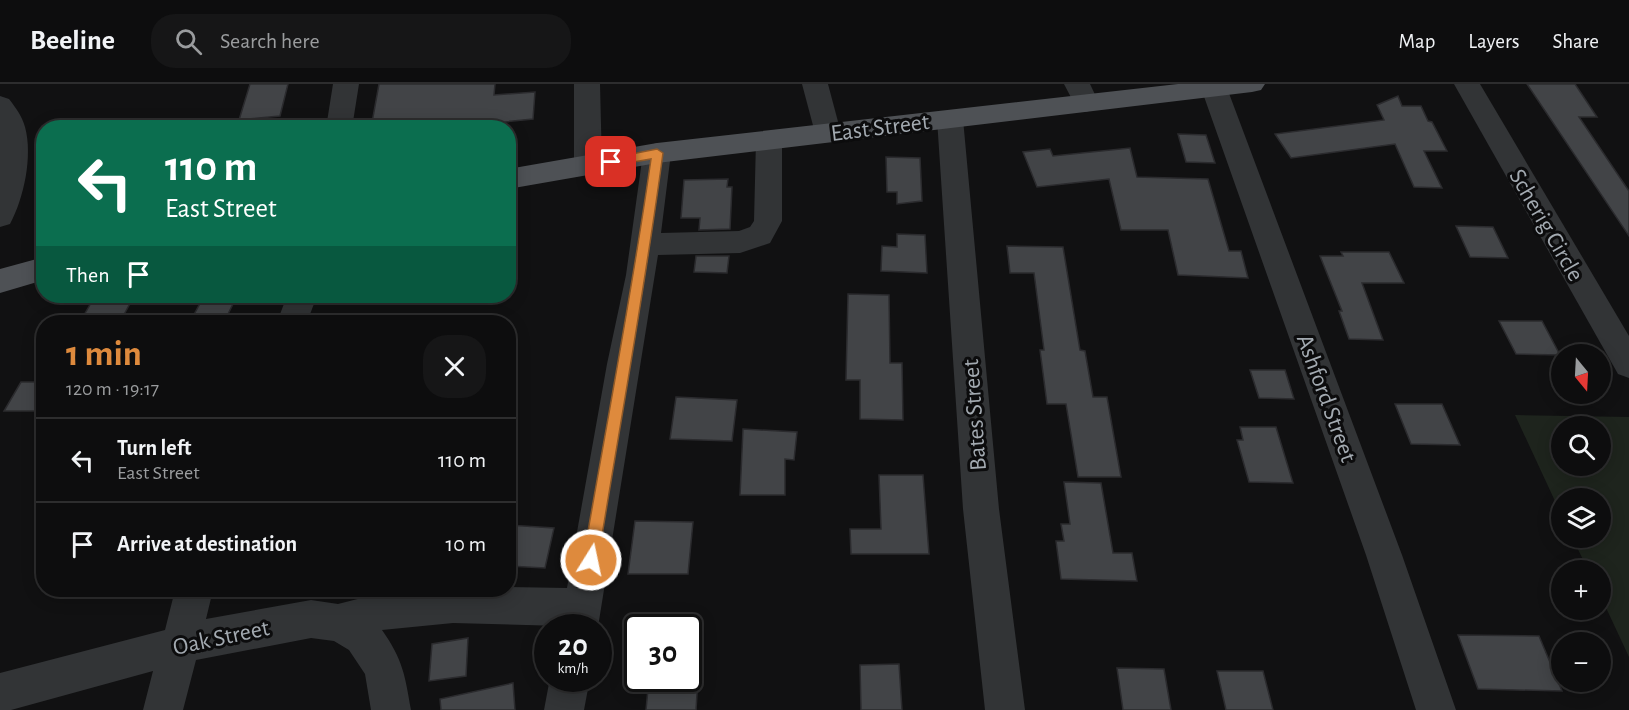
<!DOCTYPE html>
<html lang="en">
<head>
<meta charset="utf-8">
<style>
	:root { --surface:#0d0d0e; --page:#161617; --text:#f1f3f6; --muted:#9a9c9e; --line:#2d2d2e; --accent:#de8a3d }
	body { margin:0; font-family:"Alegreya Sans",sans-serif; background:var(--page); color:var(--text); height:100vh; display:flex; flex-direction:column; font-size:22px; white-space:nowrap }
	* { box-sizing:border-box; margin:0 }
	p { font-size:20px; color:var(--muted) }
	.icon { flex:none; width:33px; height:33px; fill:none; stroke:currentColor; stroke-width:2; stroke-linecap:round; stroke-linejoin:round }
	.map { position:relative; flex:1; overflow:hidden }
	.details { position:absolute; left:36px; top:231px; width:480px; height:282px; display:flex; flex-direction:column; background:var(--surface); border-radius:24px; box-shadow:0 3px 15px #0003,0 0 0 2px var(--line) }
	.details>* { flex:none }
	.banner { position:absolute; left:36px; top:36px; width:480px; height:183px; border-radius:24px; box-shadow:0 3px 15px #0003,0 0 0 2px var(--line); background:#0b6e4f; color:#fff; overflow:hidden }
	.needle { width:39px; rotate:162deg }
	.controls { position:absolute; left:1551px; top:260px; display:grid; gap:12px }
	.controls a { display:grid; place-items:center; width:60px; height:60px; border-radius:50%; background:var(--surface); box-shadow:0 3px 15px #0003,0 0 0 2px var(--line); font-size:30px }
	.speed { position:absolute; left:534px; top:530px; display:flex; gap:12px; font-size:30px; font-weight:700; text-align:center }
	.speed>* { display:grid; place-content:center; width:78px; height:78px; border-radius:50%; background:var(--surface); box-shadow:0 3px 15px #0003,0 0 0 2px var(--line); line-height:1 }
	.speed small { font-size:15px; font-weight:400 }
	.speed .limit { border:3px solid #111; border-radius:9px; background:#fff; color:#111 }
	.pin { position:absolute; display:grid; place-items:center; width:51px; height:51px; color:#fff; margin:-26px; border-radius:12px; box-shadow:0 3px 9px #0006 }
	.me { position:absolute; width:66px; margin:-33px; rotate:10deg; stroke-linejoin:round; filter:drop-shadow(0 0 4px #0008) }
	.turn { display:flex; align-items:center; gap:21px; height:126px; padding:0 30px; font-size:27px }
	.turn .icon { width:78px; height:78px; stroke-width:2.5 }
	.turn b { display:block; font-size:42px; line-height:51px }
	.then { display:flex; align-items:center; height:57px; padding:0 30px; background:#0003; gap:12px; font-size:22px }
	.round { display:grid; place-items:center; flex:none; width:63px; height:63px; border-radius:24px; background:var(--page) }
	.headline { display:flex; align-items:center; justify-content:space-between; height:102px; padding:0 30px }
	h1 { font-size:36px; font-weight:600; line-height:45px; color:var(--accent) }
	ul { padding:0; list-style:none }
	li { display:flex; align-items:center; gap:18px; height:84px; padding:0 30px; border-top:2px solid var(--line) }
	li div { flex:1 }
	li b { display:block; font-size:22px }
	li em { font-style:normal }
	header { display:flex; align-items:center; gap:36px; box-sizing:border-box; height:84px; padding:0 30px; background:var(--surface); border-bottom:2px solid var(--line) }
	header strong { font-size:28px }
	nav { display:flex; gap:33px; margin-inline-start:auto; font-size:21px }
	.search { width:420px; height:54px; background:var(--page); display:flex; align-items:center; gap:15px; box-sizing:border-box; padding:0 21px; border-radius:24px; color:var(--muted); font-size:22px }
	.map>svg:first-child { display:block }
	.green { fill:#1e241d; fill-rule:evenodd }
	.building { fill:#424447; stroke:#2b2b2e; stroke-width:1.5 }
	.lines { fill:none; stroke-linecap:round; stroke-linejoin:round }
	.minor { fill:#323436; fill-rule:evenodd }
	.major { fill:#4e5155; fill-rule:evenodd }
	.route { fill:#de8a3d; stroke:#905a28; stroke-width:1.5 }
	.labels { text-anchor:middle; stroke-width:6; stroke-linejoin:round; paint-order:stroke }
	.street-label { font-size:24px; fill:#a3aab1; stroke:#0c0c0d }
</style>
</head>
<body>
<header>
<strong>Beeline</strong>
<div class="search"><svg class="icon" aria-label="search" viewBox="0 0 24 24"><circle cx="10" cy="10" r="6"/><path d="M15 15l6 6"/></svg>Search here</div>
<nav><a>Map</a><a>Layers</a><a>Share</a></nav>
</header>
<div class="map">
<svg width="1629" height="626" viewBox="0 0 1629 626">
	<rect width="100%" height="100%" fill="#111112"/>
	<path class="green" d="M1515,331L1629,333V573L1601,513L1600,486H1588L1572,453H1600V414H1562L1561,430ZM1562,342H1600V381H1562Z"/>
	<g class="building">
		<polygon points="250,0 288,0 280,32 239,36"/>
		<polygon points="379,0 495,0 494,11 535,8 533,35 446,44 371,44"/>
		<polygon points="1527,0 1575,0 1597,33 1579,33 1629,107 1629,152"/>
		<polygon points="1398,12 1402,22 1421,22 1428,37 1432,38 1447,67 1424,67 1442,104 1414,103 1395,60 1291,74 1275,50 1384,36 1377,21"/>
		<polygon points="1178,50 1206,51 1215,79 1186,78"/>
		<polygon points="1130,64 1137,93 1208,95 1229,167 1241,167 1248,194 1178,191 1168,146 1121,146 1109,95 1037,103 1023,68 1050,65 1053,72"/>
		<polygon points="886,73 920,74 922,117 897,120 897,108 887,108"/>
		<polygon points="728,95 727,103 732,103 730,145 699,146 700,134 681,134 684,96"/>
		<polygon points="1456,142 1493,143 1508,174 1470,173"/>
		<polygon points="897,150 925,151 927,189 881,187 882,162 897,163"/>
		<polygon points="1007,162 1063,163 1080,266 1085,267 1093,313 1107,313 1121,393 1078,393 1066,320 1047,320 1040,266 1044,266 1034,189 1010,189"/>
		<polygon points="1341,168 1389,168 1404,199 1362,199 1383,256 1349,255 1339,227 1342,227 1320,172 1343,172"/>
		<polygon points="696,172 729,172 727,189 694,188"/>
		<polygon points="848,210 889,211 890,279 902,279 903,336 860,335 860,296 846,296"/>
		<polygon points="95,212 134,212 120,238 80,238"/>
		<polygon points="204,212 237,212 224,238 190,238"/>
		<polygon points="1499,237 1542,237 1560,271 1516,270"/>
		<polygon points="1250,286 1285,286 1294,315 1259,314"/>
		<polygon points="21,298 44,298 44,327 4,327"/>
		<polygon points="676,313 737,316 732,357 670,355"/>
		<polygon points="1395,320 1442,320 1460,361 1411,360"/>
		<polygon points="1240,343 1276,343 1293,399 1249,398 1237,356 1243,356"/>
		<polygon points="743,345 797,348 794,376 785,375 785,411 740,411"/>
		<polygon points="879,391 923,391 929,470 851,470 850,445 881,445"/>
		<polygon points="1064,398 1101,399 1113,469 1132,469 1137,497 1061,495 1056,457 1064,457 1061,440 1070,440"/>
		<polygon points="635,437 693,438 688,490 628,490"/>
		<polygon points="508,441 554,444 545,484 508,482"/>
		<polygon points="1458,551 1539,552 1562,607 1478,605"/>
		<polygon points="468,554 466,592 429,597 432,560"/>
		<polygon points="899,580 902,626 861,626 860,581"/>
		<polygon points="1117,584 1164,585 1171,626 1123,626"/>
		<polygon points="1217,587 1263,587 1273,626 1226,626"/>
		<polygon points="649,594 698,594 696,626 646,626"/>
		<polygon points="513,599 515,626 441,626 440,615"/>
	</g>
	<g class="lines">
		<g class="minor">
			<polygon points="333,0 359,0 352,44 326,44"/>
			<polygon points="574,0 600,0 602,82 598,89 588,92 578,89 574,82"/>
			<polygon points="802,0 828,0 841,49 837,56 828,58 819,56 815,49"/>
			<polygon points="1064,0 1090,0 1099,19 1095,25 1086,28 1077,25"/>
			<polygon points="1204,0 1224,0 1227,4 1402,471 1456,626 1416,626 1366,471 1201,4"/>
			<polygon points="1454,0 1480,0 1629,252 1629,294 1618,290"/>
			<path d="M0,12L9,15C16,24 22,32 25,43C33,72 24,114 10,140L0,143Z"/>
			<polygon points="950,26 959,29 963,35 999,425 1025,626 985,626 963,425 937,35 941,29"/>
			<path d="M769,47L779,49L782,56V137L770,159L740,169L658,171L598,543L453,539L382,546C403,576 405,591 411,626H371L365,590L349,566L334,557L311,554L196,576L183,626H143L153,587L11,626H0V589L165,546L175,506H213L206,535L311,516L338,520L389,507L508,506V503L567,504L607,280L626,191L643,69L647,62L657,59L667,62L671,69L661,149L739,147L750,143L754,137L756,56L759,49Z"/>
			<polygon points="287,212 317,212 307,238 277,238"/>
			<polygon points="550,594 590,594 584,626 544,626"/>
		</g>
		<g class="major">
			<polygon points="1178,0 1265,0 1261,6 1252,8 657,79 508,105 508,85 657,59"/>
			<polygon points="44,173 44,196 0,209 0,185"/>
		</g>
	</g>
	<path class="route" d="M657,65L663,69C645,205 620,340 598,476L596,481L591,483L585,481L583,476C606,342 632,209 651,75L611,82L605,78L611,74Z"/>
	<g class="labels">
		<g class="street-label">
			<text transform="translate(880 43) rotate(-7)" y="8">East Street</text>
			<text transform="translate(1547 141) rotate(60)" y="8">Scherig Circle</text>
			<text transform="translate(1327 314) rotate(70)" y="8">Ashford Street</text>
			<text transform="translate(974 331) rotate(-94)" y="8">Bates Street</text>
			<text transform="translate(221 553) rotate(-12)" y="8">Oak Street</text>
		</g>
	</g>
</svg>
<div class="controls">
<a><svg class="needle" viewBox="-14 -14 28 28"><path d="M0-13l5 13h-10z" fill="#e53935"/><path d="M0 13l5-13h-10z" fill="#9a9c9e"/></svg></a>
<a><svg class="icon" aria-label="search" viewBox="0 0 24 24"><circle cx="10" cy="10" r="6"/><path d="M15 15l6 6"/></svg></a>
<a><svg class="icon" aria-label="layers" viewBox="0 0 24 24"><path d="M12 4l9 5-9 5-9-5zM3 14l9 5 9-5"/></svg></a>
<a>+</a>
<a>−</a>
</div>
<div class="speed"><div>20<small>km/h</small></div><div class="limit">30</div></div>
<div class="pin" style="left:611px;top:78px;background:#d93025"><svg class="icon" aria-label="arrive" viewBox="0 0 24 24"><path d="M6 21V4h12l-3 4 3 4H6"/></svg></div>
<svg class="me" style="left:591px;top:476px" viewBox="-20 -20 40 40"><circle r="17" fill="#de8a3d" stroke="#fff" stroke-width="3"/><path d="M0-11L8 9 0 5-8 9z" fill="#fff"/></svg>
<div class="banner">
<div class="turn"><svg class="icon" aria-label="left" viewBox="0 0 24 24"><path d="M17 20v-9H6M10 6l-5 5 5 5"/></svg><div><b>110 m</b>East Street</div></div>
<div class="then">Then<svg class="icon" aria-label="arrive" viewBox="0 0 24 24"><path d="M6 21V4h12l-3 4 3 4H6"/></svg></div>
</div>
<section class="details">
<div class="headline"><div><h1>1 min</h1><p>120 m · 19:17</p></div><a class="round"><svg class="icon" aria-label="close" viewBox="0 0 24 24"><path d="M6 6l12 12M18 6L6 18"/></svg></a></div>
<ul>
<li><svg class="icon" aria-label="left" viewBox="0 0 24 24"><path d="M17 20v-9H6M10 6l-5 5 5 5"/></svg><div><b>Turn left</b><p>East Street</p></div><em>110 m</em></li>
<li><svg class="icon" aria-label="arrive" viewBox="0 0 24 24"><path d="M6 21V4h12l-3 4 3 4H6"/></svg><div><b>Arrive at destination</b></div><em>10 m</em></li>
</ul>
</section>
</div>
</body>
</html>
